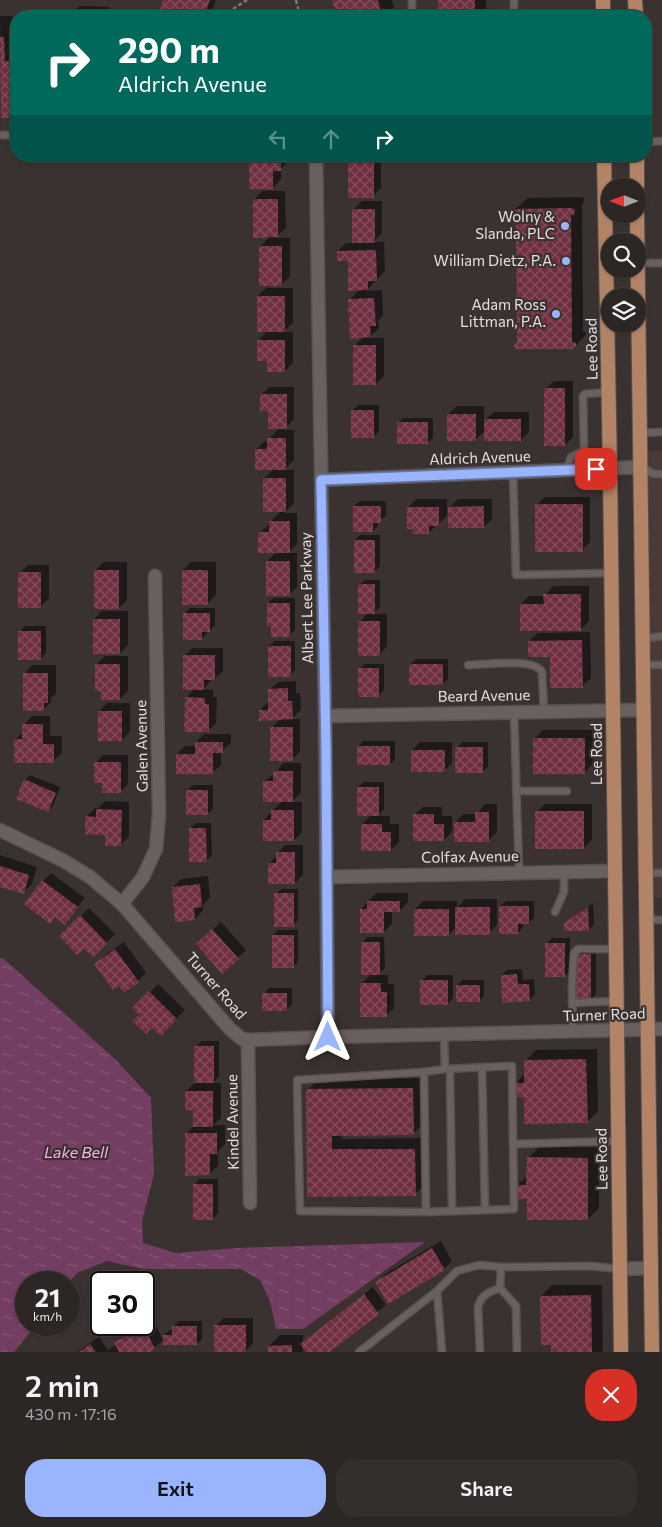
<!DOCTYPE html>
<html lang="en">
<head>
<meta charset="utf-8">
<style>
	:root { --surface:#2c2625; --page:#342e2d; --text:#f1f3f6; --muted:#a6a5a7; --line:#484342; --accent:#9ab5fd }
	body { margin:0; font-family:Commissioner,sans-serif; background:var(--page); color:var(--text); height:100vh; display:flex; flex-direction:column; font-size:19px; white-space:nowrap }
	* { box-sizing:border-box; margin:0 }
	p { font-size:16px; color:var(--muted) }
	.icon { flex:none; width:28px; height:28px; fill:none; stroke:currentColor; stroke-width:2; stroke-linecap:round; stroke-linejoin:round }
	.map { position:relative; height:1352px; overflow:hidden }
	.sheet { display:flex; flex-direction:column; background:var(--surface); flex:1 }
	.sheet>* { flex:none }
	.banner { position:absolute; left:10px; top:10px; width:642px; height:152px; border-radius:20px; box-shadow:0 1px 4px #0004,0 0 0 1px var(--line); background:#00695c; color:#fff; overflow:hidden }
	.needle { width:32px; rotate:270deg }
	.controls { position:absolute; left:601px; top:178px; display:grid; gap:10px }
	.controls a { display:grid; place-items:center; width:45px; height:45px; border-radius:50%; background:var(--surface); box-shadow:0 1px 4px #0004,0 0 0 1px var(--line); font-size:25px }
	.speed { position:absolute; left:15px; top:1271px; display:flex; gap:10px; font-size:25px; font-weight:700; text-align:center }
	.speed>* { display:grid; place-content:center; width:65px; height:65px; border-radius:50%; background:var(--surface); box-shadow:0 1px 4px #0004,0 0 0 1px var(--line); line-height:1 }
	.speed small { font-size:12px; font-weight:400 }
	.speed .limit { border:2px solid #111; border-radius:8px; background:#fff; color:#111 }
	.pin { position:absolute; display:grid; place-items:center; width:42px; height:42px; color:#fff; margin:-21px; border-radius:10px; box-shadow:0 2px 8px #0006 }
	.me { position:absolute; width:55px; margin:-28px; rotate:0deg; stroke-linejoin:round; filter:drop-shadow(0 0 4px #0008) }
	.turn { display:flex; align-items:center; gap:18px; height:105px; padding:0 25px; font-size:22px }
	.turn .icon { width:65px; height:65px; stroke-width:2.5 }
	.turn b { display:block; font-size:35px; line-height:42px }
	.lanes { display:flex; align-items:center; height:48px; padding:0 25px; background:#0003; justify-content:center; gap:25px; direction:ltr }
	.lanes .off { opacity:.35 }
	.round { display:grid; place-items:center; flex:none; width:52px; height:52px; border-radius:20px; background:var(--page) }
	.headline { display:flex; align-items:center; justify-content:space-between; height:85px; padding:0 25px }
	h1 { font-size:30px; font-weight:600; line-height:38px }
	.cta { display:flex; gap:10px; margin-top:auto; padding:10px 25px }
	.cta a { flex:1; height:58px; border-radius:20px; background:var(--accent); color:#111; font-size:20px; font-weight:600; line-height:58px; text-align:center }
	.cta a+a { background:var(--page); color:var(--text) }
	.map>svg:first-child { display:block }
	.built { fill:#493a38 }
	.water { fill:url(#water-ripples) }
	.shadow { fill:#0007 }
	.building { fill:url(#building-cross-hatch) }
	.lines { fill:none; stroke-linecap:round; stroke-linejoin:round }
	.service-casing { stroke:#585150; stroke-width:9 }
	.minor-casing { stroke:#585150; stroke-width:15 }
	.primary-casing { stroke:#585150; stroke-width:16 }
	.path { stroke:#7f7877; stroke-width:2.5; stroke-dasharray:4 2.5; stroke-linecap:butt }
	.service { stroke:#6a615f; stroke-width:6 }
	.minor { stroke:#6a615f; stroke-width:12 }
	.primary { stroke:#b38366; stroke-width:14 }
	.route-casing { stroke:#6476a4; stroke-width:12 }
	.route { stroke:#9ab5fd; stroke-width:9 }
	.poi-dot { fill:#9ab5fd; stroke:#3a3231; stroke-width:2 }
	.labels { text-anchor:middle; stroke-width:4.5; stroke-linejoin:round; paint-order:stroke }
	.poi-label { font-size:15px; fill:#e4dfde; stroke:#3a3231; text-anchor:end }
	.street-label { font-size:15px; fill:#e4dfde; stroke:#3a3231 }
	.water-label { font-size:16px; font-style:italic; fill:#f8b3e0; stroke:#3a3231 }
</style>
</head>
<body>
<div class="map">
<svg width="662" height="1352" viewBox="0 0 662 1352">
	<defs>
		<pattern id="water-ripples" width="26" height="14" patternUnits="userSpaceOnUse" patternTransform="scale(1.25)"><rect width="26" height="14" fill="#743d62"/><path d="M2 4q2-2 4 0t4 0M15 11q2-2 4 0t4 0" fill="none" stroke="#885978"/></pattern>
		<pattern id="building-cross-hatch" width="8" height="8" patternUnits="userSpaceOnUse" patternTransform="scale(1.25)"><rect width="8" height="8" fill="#6f2f41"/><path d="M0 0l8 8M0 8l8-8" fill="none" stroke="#834d5c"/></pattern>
	</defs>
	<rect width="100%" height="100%" fill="#3a3231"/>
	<polygon class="built" points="662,450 662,898 653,898 648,451"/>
	<polygon class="water" points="0,958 4,959 117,1061 151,1098 154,1174 142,1221 143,1243 176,1253 236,1248 425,1242 303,1329 276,1329 270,1301 260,1280 241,1269 143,1269 107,1261 77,1273 69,1283 26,1282 26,1325 36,1325 14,1352 0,1352"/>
	<g class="shadow">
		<polygon points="165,0 216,0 210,16 159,16"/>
		<polygon points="333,0 392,0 394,7 384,16 338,16"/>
		<polygon points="439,0 486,0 486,16 440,16"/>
		<polygon points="79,6 109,7 109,16 70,16"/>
		<polygon points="0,16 12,16 12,26 15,26 16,117 2,117"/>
		<polygon points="250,156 289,156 289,161 281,169 281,179 273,188"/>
		<polygon points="353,156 381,156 381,188 373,196 349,160"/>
		<polygon points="262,191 285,191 286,228 275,238 290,238 290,276 281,285 260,247 270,236 254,200"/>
		<polygon points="582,197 585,199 582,205 583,331 586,332 585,336 574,347 516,344 518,341 517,215 514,210 528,198"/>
		<polygon points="362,201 382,201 382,233 373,242 384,242 385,271 366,291 382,290 383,316 378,321 379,328 369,338 384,338 384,376 376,384 354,346 364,337 349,300 360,289 349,259 338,251 346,243 353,243 353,210"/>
		<polygon points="266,288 293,288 293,323 283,332 293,332 293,363 285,371 268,360 258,341 267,331 258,296"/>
		<polygon points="554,381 573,381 573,437 565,445 545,389"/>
		<polygon points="269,387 294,387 294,419 284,430 294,430 294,460 284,470 294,470 294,503 284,513 297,513 297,544 288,553 297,553 297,587 289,595 267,561 277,552 260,533 268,525 271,525 271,521 281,511 264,478 274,469 257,449 265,441 269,441 269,439 279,428 261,395"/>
		<polygon points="358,405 379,405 379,431 374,436 352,411"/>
		<polygon points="457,406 484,406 484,421 494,412 529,412 529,432 521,440 486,430 476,439 448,414"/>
		<polygon points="403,418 433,418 433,438 427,443 398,423"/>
		<polygon points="545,497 590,497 590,542 582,550 537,505"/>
		<polygon points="416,499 447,499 447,516 428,533 408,508"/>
		<polygon points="458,499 492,499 492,519 484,527 450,507"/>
		<polygon points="360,501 386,501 386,516 378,521 378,526 373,531 354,506"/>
		<polygon points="360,535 380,535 380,566 375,571 355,540"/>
		<polygon points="104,562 127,562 127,600 119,608 95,571"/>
		<polygon points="191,562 216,562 216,595 208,603 183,570"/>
		<polygon points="28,565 49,565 49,598 41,606 20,573"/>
		<polygon points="365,580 380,580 380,607 373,614 387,614 387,646 379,655 359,622 368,613 359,585"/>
		<polygon points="553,586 589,586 589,621 581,629 521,604 529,596 545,596"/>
		<polygon points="273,598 295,598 295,630 289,635 272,625 268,603"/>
		<polygon points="190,608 215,608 215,625 209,631 207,631 207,634 201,639 184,614"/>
		<polygon points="102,611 128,611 128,645 120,653 94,619"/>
		<polygon points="25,626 46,626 46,653 41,659 20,631"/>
		<polygon points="590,632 591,678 582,686 551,656 529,641 538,633"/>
		<polygon points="275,641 295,641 295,670 290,675 269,646"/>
		<polygon points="193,648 223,648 223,671 214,679 212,679 204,689 213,690 213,697 217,697 216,723 208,731 186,698 194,689 184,656"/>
		<polygon points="105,656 128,656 128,691 120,699 102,690 97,664"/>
		<polygon points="416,659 448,659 448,679 443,684 411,664"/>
		<polygon points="365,664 384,664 384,690 378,696 359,669"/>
		<polygon points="32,665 56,665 56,694 51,698 51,702 43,710 24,674"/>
		<polygon points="296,681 296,693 300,693 301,710 291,719 300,719 300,751 292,760 272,728 280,719 260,710 268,702 269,690 278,682"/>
		<polygon points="107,703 130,703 130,731 122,740 99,711"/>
		<polygon points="32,716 50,716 50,736 62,736 62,753 53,761 15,740 24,731 24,725"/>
		<polygon points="543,730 593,730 593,764 584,773 535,738"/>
		<polygon points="204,734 231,734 231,743 221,751 221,765 212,773 177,754 185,746 196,746 196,742"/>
		<polygon points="363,741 395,741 395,759 390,764 358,747"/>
		<polygon points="420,742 452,742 452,763 444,771 412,750"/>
		<polygon points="462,742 488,742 488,767 482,772 457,748"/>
		<polygon points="103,755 128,755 128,784 120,792 104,782 95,763"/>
		<polygon points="283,763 301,763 301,793 291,802 302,802 302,832 294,840 264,820 282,801 264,782 275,773"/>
		<polygon points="30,775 60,787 53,806 47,811 25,780"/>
		<polygon points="364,782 384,782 384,809 377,816 390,816 390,824 399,824 399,842 391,850 362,824 371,815 358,787"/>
		<polygon points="193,785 213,785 213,808 208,814 187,791"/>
		<polygon points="105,801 129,802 129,837 120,845 86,817 95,808 98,808"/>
		<polygon points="485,804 497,804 497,832 488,841 455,823 463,814 477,814"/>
		<polygon points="545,804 592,804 592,839 584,848 537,812"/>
		<polygon points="423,807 442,807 442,816 452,816 452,832 444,840 414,815"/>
		<polygon points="196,823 211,823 212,855 206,861 190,828"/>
		<polygon points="285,845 303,845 303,875 295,883 270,863"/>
		<polygon points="0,855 37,867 32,884 23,893 0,885"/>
		<polygon points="51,873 85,898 65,923 43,881"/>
		<polygon points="208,876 210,897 203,905 203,910 195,919 173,887 181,879"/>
		<polygon points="281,889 298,889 298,920 293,926 276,894"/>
		<polygon points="376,893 408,893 408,902 400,910 392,910 392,924 384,932 361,909"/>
		<polygon points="465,899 497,899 497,925 489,933 457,927 448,935 415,909 423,901 457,901 457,908"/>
		<polygon points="506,901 534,901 534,918 528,923 523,923 523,927 518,933 500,906"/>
		<polygon points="593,903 594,924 589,930 565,923"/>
		<polygon points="89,908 115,934 93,956 84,947 61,936"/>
		<polygon points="221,922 246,950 238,958 206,936"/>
		<polygon points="278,930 298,930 298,962 293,967 273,935"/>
		<polygon points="367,937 384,937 385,968 378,975 388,975 388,984 394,984 394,1008 386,1016 361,984 371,974 362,943"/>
		<polygon points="552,938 570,938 570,971 565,976 546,944"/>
		<polygon points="124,942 146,973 138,981 119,984 96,964 104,956"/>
		<polygon points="583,949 596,949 596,994 591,1000 578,954"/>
		<polygon points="522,969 523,980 534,979 535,994 530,1000 502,975 507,970"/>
		<polygon points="427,975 453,975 453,998 448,1004 422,981"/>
		<polygon points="462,980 484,980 484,996 479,1001 457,986"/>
		<polygon points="158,984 185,1010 161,1034 134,1008"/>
		<polygon points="269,988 292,988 292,1005 286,1010 264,994"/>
		<polygon points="201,1041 219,1041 219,1076 213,1083 221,1083 221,1118 213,1125 225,1125 225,1144 218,1152 218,1166 209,1174 186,1134 194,1126 194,1109 186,1091 195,1083 196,1047"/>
		<polygon points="597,1049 598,1111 587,1122 526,1096 515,1084 525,1073 525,1061 536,1050"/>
		<polygon points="424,1078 424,1123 413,1134 342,1134 342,1139 426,1138 426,1183 415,1194 309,1195 307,1090 319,1079"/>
		<polygon points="539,1147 599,1147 599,1208 588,1219 528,1198 517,1185 528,1175 528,1158"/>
		<polygon points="199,1179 218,1179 218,1213 213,1219 194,1185"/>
		<polygon points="441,1241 452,1261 444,1269 377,1282 385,1274"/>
		<polygon points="552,1285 602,1285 603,1352 551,1352 552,1351 541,1296"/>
		<polygon points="373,1287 386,1305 328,1352 307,1352 303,1346 303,1352 269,1352 269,1346 280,1335 303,1335 303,1342"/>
		<polygon points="224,1318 253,1318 253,1343 245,1352 216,1326"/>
		<polygon points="153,1320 163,1340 154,1348 147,1352 77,1352 99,1337 108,1350 117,1344 116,1342 124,1334"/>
		<polygon points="179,1321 202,1321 202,1339 197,1344 164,1335 170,1330 173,1330 173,1327"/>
	</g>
	<g class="building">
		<polygon points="163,0 210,0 204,16 157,16"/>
		<polygon points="332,0 378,0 382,16 337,16"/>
		<rect x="438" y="0" width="37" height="16"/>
		<rect x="69" y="14" width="32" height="2"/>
		<polygon points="0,37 4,37 5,61 16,61 16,118 1,118"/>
		<polygon points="249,156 281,156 281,171 273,171 273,189 249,189"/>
		<rect x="348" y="160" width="26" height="38"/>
		<polygon points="253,199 278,199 278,237 253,238"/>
		<polygon points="571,208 575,210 574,215 571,215 572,342 576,343 576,346 572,349 515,349 514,345 517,343 516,216 513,214 513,211 516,209"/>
		<rect x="352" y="209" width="23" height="34"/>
		<rect x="259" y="246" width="23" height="40"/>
		<polygon points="376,250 377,281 368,281 368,290 348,291 348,261 337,261 337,251"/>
		<rect x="257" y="296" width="28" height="36"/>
		<polygon points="374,298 376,326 370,326 371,337 350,339 348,299"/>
		<polygon points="257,340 285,340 285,372 267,372 267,361 257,361"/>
		<rect x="353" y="345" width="23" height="40"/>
		<rect x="544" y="388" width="21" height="58"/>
		<polygon points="260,394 287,394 287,429 268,429 268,411 260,411"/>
		<rect x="351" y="410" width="23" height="28"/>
		<rect x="447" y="414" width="29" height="27"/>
		<rect x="484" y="419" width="37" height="22"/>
		<rect x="397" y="422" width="31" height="22"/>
		<polygon points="267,438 286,438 286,470 255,470 255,449 267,449"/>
		<rect x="263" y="478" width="23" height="34"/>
		<rect x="535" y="504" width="48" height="48"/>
		<polygon points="353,506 381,506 381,523 373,523 373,532 353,532"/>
		<polygon points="484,506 484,528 448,528 448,507"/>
		<polygon points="407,507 439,507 439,526 429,526 429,534 413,534 413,529 407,529"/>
		<polygon points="269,521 290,521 290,553 258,553 258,532 269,532"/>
		<rect x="354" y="540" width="21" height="33"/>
		<rect x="266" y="561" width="24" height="35"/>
		<rect x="94" y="570" width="25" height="39"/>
		<rect x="182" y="570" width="26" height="35"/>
		<rect x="18" y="572" width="23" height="36"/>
		<rect x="358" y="584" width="17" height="30"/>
		<polygon points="543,594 581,594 581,631 520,631 520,604 544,604"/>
		<polygon points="267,603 290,603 290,637 271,637 271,626 267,626"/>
		<polygon points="183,613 210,613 210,632 202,632 202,640 183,640"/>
		<rect x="93" y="619" width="27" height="35"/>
		<rect x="358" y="621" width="22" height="35"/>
		<rect x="18" y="631" width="23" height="29"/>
		<polygon points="582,640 583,688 550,688 550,657 528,657 528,641"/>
		<rect x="268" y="646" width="23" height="31"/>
		<polygon points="183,655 215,655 215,680 204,680 204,690 183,690"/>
		<polygon points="95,664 120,664 120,700 101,700 101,691 95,691"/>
		<rect x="409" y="664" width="34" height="21"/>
		<rect x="358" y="668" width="21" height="29"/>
		<polygon points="23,673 48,673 48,703 44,703 44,711 23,711"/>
		<polygon points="288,688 288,701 292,701 293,719 259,721 259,710 268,710 268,689"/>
		<polygon points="185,697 205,698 205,704 209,704 209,732 184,732"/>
		<rect x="98" y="711" width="24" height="30"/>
		<polygon points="22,724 43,724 43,744 54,744 54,763 14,763 14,739 22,739"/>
		<rect x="270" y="727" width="23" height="34"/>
		<rect x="533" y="738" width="52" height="36"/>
		<polygon points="195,742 223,742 223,753 213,753 213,774 176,774 176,754 195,754"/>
		<rect x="357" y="746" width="33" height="19"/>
		<rect x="455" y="747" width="28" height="26"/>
		<rect x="411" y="750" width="34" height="22"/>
		<polygon points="94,762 121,762 121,793 102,793 102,783 94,783"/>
		<polygon points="273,771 293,771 293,802 263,802 263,781 273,781"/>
		<polygon points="24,779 56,793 48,812 16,799"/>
		<rect x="357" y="787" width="22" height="29"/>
		<rect x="186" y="790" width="22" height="25"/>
		<polygon points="96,809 122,810 121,846 105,846 105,835 85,834 85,816 96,817"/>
		<polygon points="271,810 294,810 294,841 263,841 263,820 271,820"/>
		<rect x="535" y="811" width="49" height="38"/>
		<polygon points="475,812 489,812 489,842 454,842 454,822 475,822"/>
		<polygon points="413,814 434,814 434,824 444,824 444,841 413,841"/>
		<polygon points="361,824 382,824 382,832 391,832 391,851 361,851"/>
		<polygon points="189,828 206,828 207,862 189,862"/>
		<polygon points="276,852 295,852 295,884 268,884 268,863 276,863"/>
		<polygon points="0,866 29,875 24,894 0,887"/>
		<polygon points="42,880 78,907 65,925 55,917 50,924 24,904"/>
		<polygon points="200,884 202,907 194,908 195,920 175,922 172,887"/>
		<rect x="274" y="893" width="20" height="34"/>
		<polygon points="367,901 400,901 400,912 384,912 384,933 360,933 360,909 367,909"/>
		<polygon points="499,906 529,906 529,924 518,924 518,934 499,934"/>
		<rect x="455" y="907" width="35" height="28"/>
		<polygon points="588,907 589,931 564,931 564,923"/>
		<rect x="414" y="909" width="35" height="27"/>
		<polygon points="80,915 107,943 93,957 84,949 77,955 59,936"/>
		<polygon points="212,929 239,959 222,974 196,944"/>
		<rect x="272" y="935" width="22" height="33"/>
		<rect x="361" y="942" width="19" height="33"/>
		<rect x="545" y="943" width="20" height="34"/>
		<polygon points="115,949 139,982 124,993 119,986 113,990 94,964"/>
		<rect x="576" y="954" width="15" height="47"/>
		<polygon points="517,974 518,984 529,984 530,1001 502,1003 501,975"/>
		<rect x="420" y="980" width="28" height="25"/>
		<polygon points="360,983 381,983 381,992 387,992 387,1017 360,1017"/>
		<rect x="456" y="985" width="24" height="17"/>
		<polygon points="149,991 177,1019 161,1036 152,1028 146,1034 132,1021 139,1015 132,1008"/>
		<rect x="262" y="993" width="25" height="18"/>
		<rect x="194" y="1046" width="20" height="37"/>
		<polygon points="586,1059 588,1123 524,1124 524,1097 514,1097 514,1083 524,1083 524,1060"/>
		<polygon points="413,1088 414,1135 332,1136 332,1149 415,1149 416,1196 307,1197 306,1089"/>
		<polygon points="185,1091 213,1091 213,1127 193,1127 193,1110 185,1110"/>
		<polygon points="185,1133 217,1133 217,1154 210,1154 210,1175 185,1176"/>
		<polygon points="527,1157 588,1158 588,1220 527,1220 527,1199 516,1199 516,1185 526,1185"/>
		<rect x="193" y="1184" width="20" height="36"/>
		<polygon points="432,1248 445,1270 388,1304 375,1282"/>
		<polygon points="364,1294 379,1314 330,1352 306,1352 300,1344"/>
		<polygon points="591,1295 592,1352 551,1352 551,1345 541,1345 540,1296"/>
		<rect x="214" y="1325" width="32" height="27"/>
		<polygon points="172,1326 197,1326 197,1345 163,1345 163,1335 172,1335"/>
		<polygon points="144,1327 155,1349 150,1352 119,1352 114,1342"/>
		<polygon points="90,1344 96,1352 79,1352"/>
		<polygon points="292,1345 292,1352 268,1352 268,1346"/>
	</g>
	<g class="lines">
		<defs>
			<g id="service">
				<polyline points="412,16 412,0"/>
				<polyline points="514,16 514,0"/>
				<polyline points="0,135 16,135"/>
				<polyline points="646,142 662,141"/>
				<polyline points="638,263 662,263"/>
				<polyline points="640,433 662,432"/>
				<polyline points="641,467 654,474 662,474"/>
				<polyline points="566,471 571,457 583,451 584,449 583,396 585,394 609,392"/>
				<polyline points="513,473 516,575 611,573"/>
				<polyline points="642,639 662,636"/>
				<path d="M468,665C484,665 533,657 542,672L544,712"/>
				<polyline points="643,665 662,665"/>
				<polyline points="514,712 519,872"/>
				<polyline points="516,791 567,791"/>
				<polyline points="645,873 662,873"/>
				<polyline points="555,912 564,892 564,872"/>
				<polyline points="646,919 662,920"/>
				<polyline points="572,1003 617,1001"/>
				<polyline points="573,1031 572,987 574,953 578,949 615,949"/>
				<polyline points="482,1068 485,1210"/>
				<polyline points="450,1069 452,1211"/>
				<polyline points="424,1072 445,1069 444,1035"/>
				<polyline points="513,1144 618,1141"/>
				<polyline points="426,1212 424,1072 297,1080 300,1211 426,1212 514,1209 512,1066 445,1069"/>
				<polyline points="500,1288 501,1267 591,1266 620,1269"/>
				<polyline points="500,1288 516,1306 517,1352"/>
				<polyline points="359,1352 437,1291"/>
				<polyline points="442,1352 437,1291 457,1271 479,1265 501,1267"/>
				<path d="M480,1352L478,1307C481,1295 489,1292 500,1288"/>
			</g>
			<g id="minor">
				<polyline points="316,158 325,716 328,1037"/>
				<polyline points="321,480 641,467"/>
				<polyline points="325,716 643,710"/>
				<polyline points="0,830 64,861 90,877 122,904 230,1029 242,1039 248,1040 328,1037 662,1029"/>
				<polyline points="327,877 614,871"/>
				<polyline points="122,904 143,877 156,849 159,815 155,576"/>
				<polyline points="248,1040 250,1203"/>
				<polyline points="620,1269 651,1268"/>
			</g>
			<g id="primary">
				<polyline points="603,0 603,16"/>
				<polyline points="635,0 636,16"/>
				<polyline points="604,156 610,468 621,1352"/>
				<polyline points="637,156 637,186"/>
				<polyline points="637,214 652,1352"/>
			</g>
		</defs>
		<use href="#service" class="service-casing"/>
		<use href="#minor" class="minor-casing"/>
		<use href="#primary" class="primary-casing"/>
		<g class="path">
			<polyline points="296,0 300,16"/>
			<polyline points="222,16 247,0"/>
		</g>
		<use href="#service" class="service"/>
		<use href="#minor" class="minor"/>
		<use href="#primary" class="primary"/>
	</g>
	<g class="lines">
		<defs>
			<polyline id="route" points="328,1037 326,752 321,480 596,469"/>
		</defs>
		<use href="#route" class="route-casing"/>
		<use href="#route" class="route"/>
	</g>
	<g class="poi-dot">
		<circle cx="565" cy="226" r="5"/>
		<circle cx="566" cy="261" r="5"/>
		<circle cx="556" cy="314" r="5"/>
	</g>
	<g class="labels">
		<g class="poi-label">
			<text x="555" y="222">Wolny &amp;<tspan x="555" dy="17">Slanda, PLC</tspan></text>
			<text x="556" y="266">William Dietz, P.A.</text>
			<text x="546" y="310">Adam Ross<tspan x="546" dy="17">Littman, P.A.</tspan></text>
		</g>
		<g class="street-label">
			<text transform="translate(592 349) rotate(-91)" y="5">Lee Road</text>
			<text transform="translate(480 458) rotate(-2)" y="5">Aldrich Avenue</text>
			<text transform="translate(307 598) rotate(-91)" y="5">Albert Lee Parkway</text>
			<text transform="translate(484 696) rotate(-1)" y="5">Beard Avenue</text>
			<text transform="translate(142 746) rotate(-91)" y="5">Galen Avenue</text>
			<text transform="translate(597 754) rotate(-90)" y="5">Lee Road</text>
			<text transform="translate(470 857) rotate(-1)" y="5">Colfax Avenue</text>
			<text transform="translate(216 986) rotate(49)" y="5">Turner Road</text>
			<text transform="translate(604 1015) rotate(-2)" y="5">Turner Road</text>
			<text transform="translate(233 1122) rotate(-91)" y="5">Kindel Avenue</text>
			<text transform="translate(602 1159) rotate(-91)" y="5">Lee Road</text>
		</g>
		<g class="water-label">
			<text x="76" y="1158">Lake Bell</text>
		</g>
	</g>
</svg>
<div class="controls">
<a><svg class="needle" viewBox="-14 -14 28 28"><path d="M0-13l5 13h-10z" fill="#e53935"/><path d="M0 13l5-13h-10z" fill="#a6a5a7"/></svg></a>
<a><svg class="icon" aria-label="search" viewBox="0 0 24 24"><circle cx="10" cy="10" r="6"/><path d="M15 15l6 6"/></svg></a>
<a><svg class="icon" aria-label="layers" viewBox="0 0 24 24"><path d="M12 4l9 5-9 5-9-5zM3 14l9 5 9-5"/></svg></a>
</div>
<div class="speed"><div>21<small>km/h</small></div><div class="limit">30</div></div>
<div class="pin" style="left:596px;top:469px;background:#d93025"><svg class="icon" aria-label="arrive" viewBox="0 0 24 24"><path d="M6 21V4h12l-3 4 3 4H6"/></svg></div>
<svg class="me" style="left:328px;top:1037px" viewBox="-20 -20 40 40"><path d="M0-17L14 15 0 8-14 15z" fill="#9ab5fd" stroke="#fff" stroke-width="4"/></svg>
<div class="banner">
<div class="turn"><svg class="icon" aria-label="right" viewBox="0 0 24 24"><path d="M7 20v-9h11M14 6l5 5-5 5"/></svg><div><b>290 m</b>Aldrich Avenue</div></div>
<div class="lanes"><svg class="icon off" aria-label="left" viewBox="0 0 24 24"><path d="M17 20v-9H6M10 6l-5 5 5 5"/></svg><svg class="icon off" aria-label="ahead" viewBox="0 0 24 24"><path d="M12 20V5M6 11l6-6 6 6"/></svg><svg class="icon" aria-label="right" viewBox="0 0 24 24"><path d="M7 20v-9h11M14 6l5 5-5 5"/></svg></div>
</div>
</div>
<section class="sheet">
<div class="headline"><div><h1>2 min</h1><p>430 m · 17:16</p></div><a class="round" style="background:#d93025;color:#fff"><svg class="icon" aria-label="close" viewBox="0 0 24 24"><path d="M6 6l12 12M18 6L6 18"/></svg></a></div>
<div class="cta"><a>Exit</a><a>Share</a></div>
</section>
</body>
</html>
